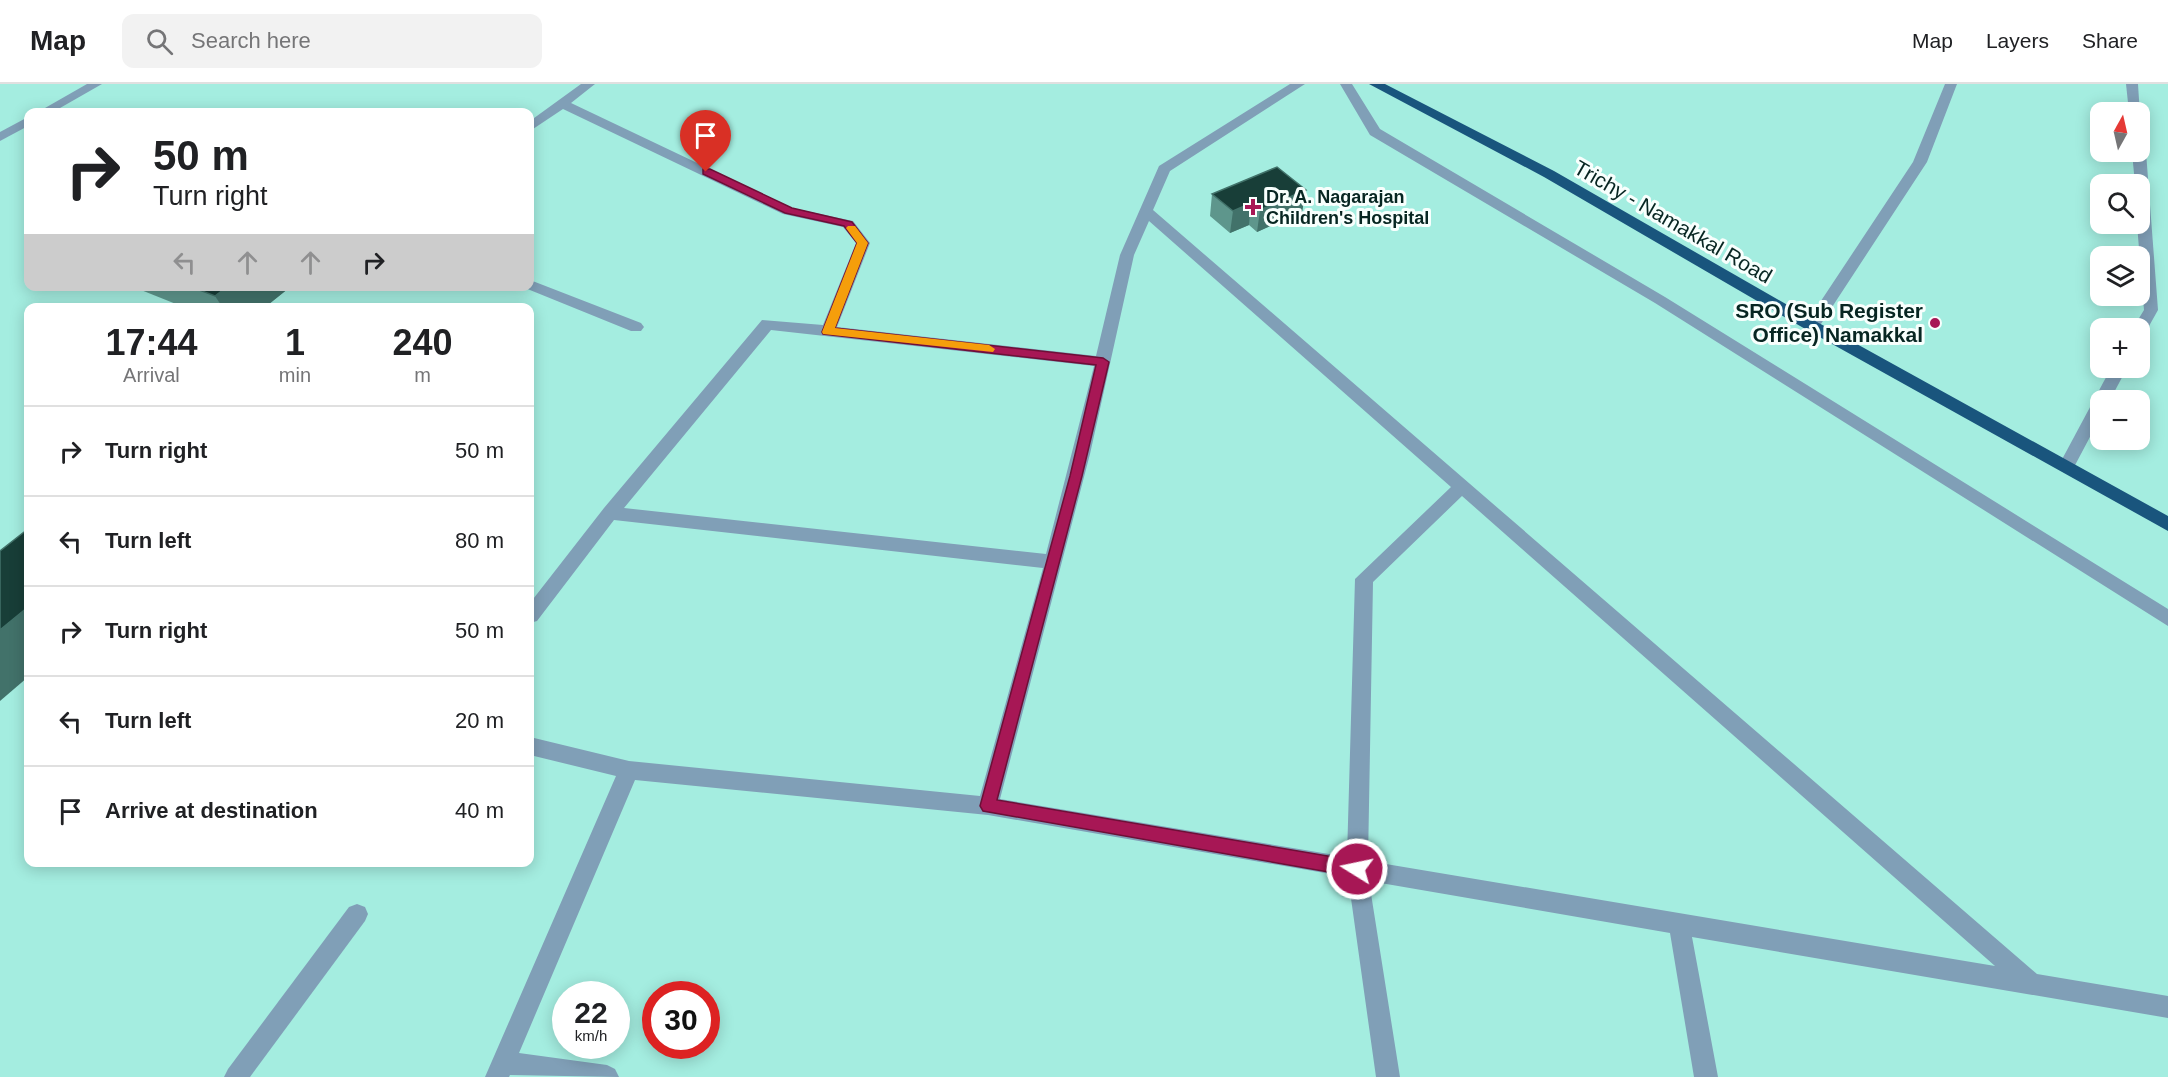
<!DOCTYPE html>
<html lang="en">
<head>
<meta charset="utf-8">
<style>
	:root { --surface:#fff; --page:#f2f2f2; --text:#202124; --muted:#757577; --line:#e0e0e0 }
	body { margin:0; font-family:Arial,sans-serif; background:var(--page); color:var(--text); height:100vh; display:flex; flex-direction:column; font-size:22px; white-space:nowrap }
	* { box-sizing:border-box; margin:0 }
	p { font-size:20px; color:var(--muted) }
	.icon { flex:none; width:33px; height:33px; fill:none; stroke:currentColor; stroke-width:2; stroke-linecap:round; stroke-linejoin:round }
	.map { position:relative; flex:1; overflow:hidden }
	.side { position:absolute; left:24px; top:219px; width:510px; height:564px; display:flex; flex-direction:column; background:var(--surface); border-radius:12px; box-shadow:0 3px 15px #0003 }
	.side>* { flex:none }
	.guide { position:absolute; left:24px; top:24px; width:510px; height:183px; border-radius:12px; box-shadow:0 3px 15px #0003; background:#fff; color:var(--text); overflow:hidden }
	.needle { width:39px; rotate:8deg }
	.controls { position:absolute; left:2090px; top:18px; display:grid; gap:12px }
	.controls a { display:grid; place-items:center; width:60px; height:60px; border-radius:12px; background:var(--surface); box-shadow:0 3px 15px #0003; font-size:30px }
	.speed { position:absolute; left:552px; top:897px; display:flex; gap:12px; font-size:30px; font-weight:700; text-align:center }
	.speed>* { display:grid; place-content:center; width:78px; height:78px; border-radius:50%; background:var(--surface); box-shadow:0 3px 15px #0003; line-height:1 }
	.speed small { font-size:15px; font-weight:400 }
	.speed .limit { border:9px solid #d22; background:#fff; color:#111 }
	.pin { position:absolute; display:grid; place-items:center; width:51px; height:51px; color:#fff; margin:-62px -26px; border-radius:50% 50% 50% 0; rotate:-45deg; box-shadow:0 0 6px #0007 }
	.pin .icon { rotate:45deg }
	.me { position:absolute; width:66px; margin:-33px; rotate:280deg; stroke-linejoin:round; filter:drop-shadow(0 0 4px #0008) }
	.turn { display:flex; align-items:center; gap:21px; height:126px; padding:0 30px; font-size:27px }
	.turn .icon { width:78px; height:78px; stroke-width:2.5 }
	.turn b { display:block; font-size:42px; line-height:51px }
	.lanes { display:flex; align-items:center; height:57px; padding:0 30px; background:#0003; justify-content:center; gap:30px; direction:ltr }
	.lanes .off { opacity:.35 }
	.eta { display:flex; justify-content:space-evenly; align-items:center; height:102px; text-align:center }
	.eta b { font-size:36px; font-weight:600; line-height:42px }
	ul { padding:0; list-style:none }
	li { display:flex; align-items:center; gap:18px; height:90px; padding:0 30px; border-top:2px solid var(--line) }
	li div { flex:1 }
	li b { display:block; font-size:22px }
	li em { font-style:normal }
	header { display:flex; align-items:center; gap:36px; box-sizing:border-box; height:84px; padding:0 30px; background:var(--surface); border-bottom:2px solid var(--line) }
	header strong { font-size:28px }
	nav { display:flex; gap:33px; margin-inline-start:auto; font-size:21px }
	.search { width:420px; height:54px; background:var(--page); display:flex; align-items:center; gap:15px; box-sizing:border-box; padding:0 21px; border-radius:12px; color:var(--muted); font-size:22px }
	.map>svg:first-child { display:block }
	.lines { fill:none; stroke-linecap:round; stroke-linejoin:round }
	.minor { fill:#809fb7; fill-rule:evenodd }
	.highway { fill:#19557d; fill-rule:evenodd }
	.wall { fill:#5e968c }
	.shaded-wall { fill:#42726a }
	.building { fill:#183e38; stroke:#42726a; stroke-width:1.5 }
	.route { fill:#a71755; stroke:#6d0f37; stroke-width:1.5 }
	.slow { fill:#f59e0b }
	.poi-dot { fill:#a71755; stroke:#f8fffd; stroke-width:2 }
	.labels { text-anchor:middle; stroke-width:6; stroke-linejoin:round; paint-order:stroke }
	.far-poi-label { font-size:18px; font-weight:bold; fill:#072622; stroke:#f8fffd; text-anchor:start }
	.street-label { font-size:21px; fill:#072622; stroke:#f8fffd }
	.poi-label { font-size:21px; font-weight:bold; fill:#072622; stroke:#f8fffd; text-anchor:end }
</style>
</head>
<body>
<header>
<strong>Map</strong>
<div class="search"><svg class="icon" aria-label="search" viewBox="0 0 24 24"><circle cx="10" cy="10" r="6"/><path d="M15 15l6 6"/></svg>Search here</div>
<nav><a>Map</a><a>Layers</a><a>Share</a></nav>
</header>
<div class="map">
<svg width="2168" height="993" viewBox="0 0 2168 993">
	<rect width="100%" height="100%" fill="#a4ede0"/>
	<g class="lines">
		<g class="minor">
			<polygon points="87,0 102,0 53,28 38,28"/>
			<path d="M581,0H595L571,19L792,124L853,137L870,159L837,243L1096,272L1120,171L1159,82L1290,0H1305L1170,87L1153,126L2037,890L2168,912V934L1692,853L1718,993H1694L1670,849L1369,797L1400,993H1376L1348,793L988,731L635,696L519,969L607,981L615,985L619,993L510,991L509,993H485L616,692L530,671V653L629,677L980,712L1043,484L614,436L537,537L530,539V519L604,424L762,236L823,241L856,159L843,143L783,130L563,25L530,47V37ZM1149,137L1451,403L1355,495L1347,773L1000,715L1090,370L1134,171ZM771,246L1094,282L1046,470L624,424ZM1462,412L1995,882L1368,777L1373,498Z"/>
			<polygon points="1340,0 1352,0 1380,45 1665,213 2168,525 2168,542 1655,219 1370,51"/>
			<polygon points="1945,0 1957,0 1927,78 1817,246 1807,246 1804,242 1807,238 1913,78"/>
			<polygon points="2126,0 2138,0 2140,31 2129,28"/>
			<polygon points="28,33 28,42 0,57 0,48"/>
			<polygon points="2139,64 2146,68 2158,226 2144,251 2139,252 2139,244 2133,244 2144,226 2137,140 2139,100 2135,100 2132,68 2139,68"/>
			<polygon points="530,196 641,239 644,243 641,247 631,247 525,204 524,202 530,202"/>
			<polygon points="2111,284 2127,284 2110,316 2100,316 2100,334 2073,385 2061,385 2059,381"/>
			<polygon points="357,820 365,823 368,830 365,837 250,993 224,993 228,985 349,823"/>
		</g>
		<polygon class="highway" points="1369,0 1385,0 1554,87 1817,238 2168,432 2168,447 1807,246 1544,93"/>
	</g>
	<g class="wall">
		<polygon points="1306,106 1302,128 1257,148 1249,141 1230,149 1210,132 1212,110"/>
		<polygon points="131,202 288,202 289,204 264,224 186,224"/>
	</g>
	<g class="shaded-wall">
		<polygon points="1306,106 1302,128 1257,148 1260,126"/>
		<polygon points="1251,119 1249,141 1230,149 1233,127"/>
		<polygon points="228,202 288,202 289,204 264,224 223,224 215,212"/>
		<polygon points="28,523 28,593 0,617 0,546"/>
	</g>
	<g class="building">
		<polygon points="1277,83 1306,106 1260,126 1251,119 1233,127 1212,110"/>
		<polygon points="189,202 228,202 215,212"/>
		<polygon points="28,445 28,523 0,546 0,467"/>
	</g>
	<polygon class="route" points="703,85 710,85 792,124 852,138 868,159 835,244 1103,274 1109,278 1082,392 997,716 1357,777 1363,780 1365,785 1363,790 1357,793 983,727 980,722 1070,392 1096,281 823,250 822,248 857,159 844,142 785,129 703,90"/>
	<polygon class="slow" points="848,142 855,142 868,159 835,244 989,261 995,265 993,268 823,250 822,248 857,159 846,144"/>
	<g class="poi-dot">
		<path d="M1250 114h6v6h6v6h-6v6h-6v-6h-6v-6h6z"/>
		<circle cx="1935" cy="239" r="6"/>
	</g>
	<g class="labels">
		<g class="far-poi-label">
			<text x="1266" y="119">Dr. A. Nagarajan<tspan x="1266" dy="21">Children's Hospital</tspan></text>
		</g>
		<g class="street-label">
			<text transform="translate(1673 138) rotate(30)" y="7">Trichy - Namakkal Road</text>
		</g>
		<g class="poi-label">
			<text x="1923" y="234">SRO (Sub Register<tspan x="1923" dy="24">Office) Namakkal</tspan></text>
		</g>
	</g>
</svg>
<div class="controls">
<a><svg class="needle" viewBox="-14 -14 28 28"><path d="M0-13l5 13h-10z" fill="#e53935"/><path d="M0 13l5-13h-10z" fill="#757577"/></svg></a>
<a><svg class="icon" aria-label="search" viewBox="0 0 24 24"><circle cx="10" cy="10" r="6"/><path d="M15 15l6 6"/></svg></a>
<a><svg class="icon" aria-label="layers" viewBox="0 0 24 24"><path d="M12 4l9 5-9 5-9-5zM3 14l9 5 9-5"/></svg></a>
<a>+</a>
<a>−</a>
</div>
<div class="speed"><div>22<small>km/h</small></div><div class="limit">30</div></div>
<div class="pin" style="left:706px;top:88px;background:#d93025"><svg class="icon" aria-label="arrive" viewBox="0 0 24 24"><path d="M6 21V4h12l-3 4 3 4H6"/></svg></div>
<svg class="me" style="left:1357px;top:785px" viewBox="-20 -20 40 40"><circle r="17" fill="#a71755" stroke="#fff" stroke-width="3"/><path d="M0-11L8 9 0 5-8 9z" fill="#fff"/></svg>
<div class="guide">
<div class="turn"><svg class="icon" aria-label="right" viewBox="0 0 24 24"><path d="M7 20v-9h11M14 6l5 5-5 5"/></svg><div><b>50 m</b>Turn right</div></div>
<div class="lanes"><svg class="icon off" aria-label="left" viewBox="0 0 24 24"><path d="M17 20v-9H6M10 6l-5 5 5 5"/></svg><svg class="icon off" aria-label="ahead" viewBox="0 0 24 24"><path d="M12 20V5M6 11l6-6 6 6"/></svg><svg class="icon off" aria-label="ahead" viewBox="0 0 24 24"><path d="M12 20V5M6 11l6-6 6 6"/></svg><svg class="icon" aria-label="right" viewBox="0 0 24 24"><path d="M7 20v-9h11M14 6l5 5-5 5"/></svg></div>
</div>
<section class="side">
<div class="eta">
<div><b>17:44</b><p>Arrival</p></div>
<div><b>1</b><p>min</p></div>
<div><b>240</b><p>m</p></div>
</div>
<ul>
<li><svg class="icon" aria-label="right" viewBox="0 0 24 24"><path d="M7 20v-9h11M14 6l5 5-5 5"/></svg><div><b>Turn right</b></div><em>50 m</em></li>
<li><svg class="icon" aria-label="left" viewBox="0 0 24 24"><path d="M17 20v-9H6M10 6l-5 5 5 5"/></svg><div><b>Turn left</b></div><em>80 m</em></li>
<li><svg class="icon" aria-label="right" viewBox="0 0 24 24"><path d="M7 20v-9h11M14 6l5 5-5 5"/></svg><div><b>Turn right</b></div><em>50 m</em></li>
<li><svg class="icon" aria-label="left" viewBox="0 0 24 24"><path d="M17 20v-9H6M10 6l-5 5 5 5"/></svg><div><b>Turn left</b></div><em>20 m</em></li>
<li><svg class="icon" aria-label="arrive" viewBox="0 0 24 24"><path d="M6 21V4h12l-3 4 3 4H6"/></svg><div><b>Arrive at destination</b></div><em>40 m</em></li>
</ul>
</section>
</div>
</body>
</html>
